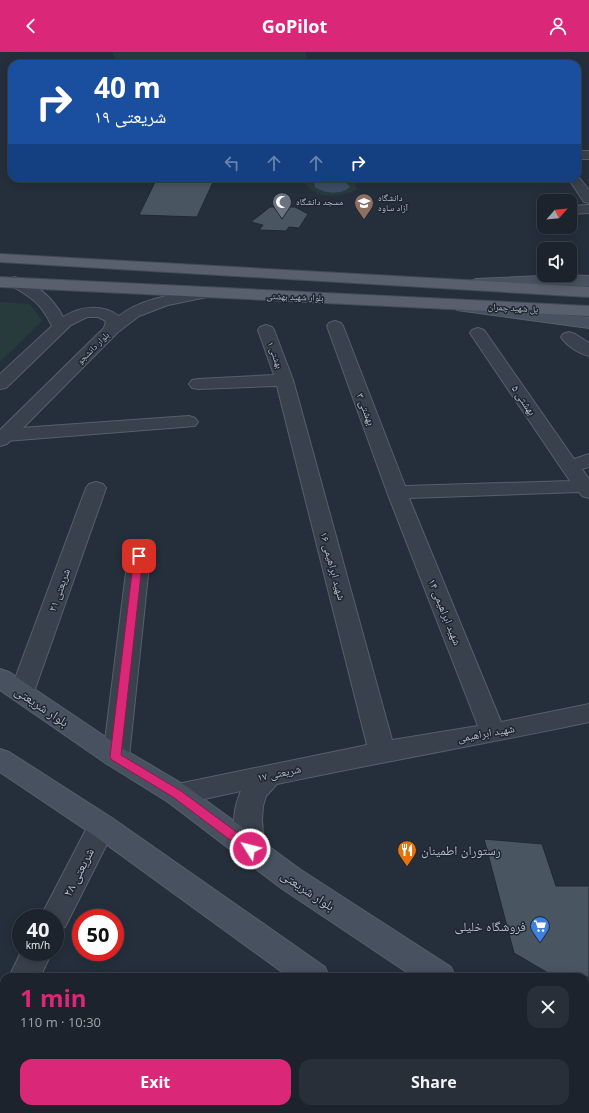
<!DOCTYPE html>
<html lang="en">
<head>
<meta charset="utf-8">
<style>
	:root { --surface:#1c232d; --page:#292f39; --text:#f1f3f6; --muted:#a0a4aa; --line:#3a4049; --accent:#db2777 }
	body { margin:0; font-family:"Open Sans","Noto Naskh Arabic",sans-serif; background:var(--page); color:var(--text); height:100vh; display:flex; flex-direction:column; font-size:15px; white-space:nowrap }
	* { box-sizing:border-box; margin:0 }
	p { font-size:13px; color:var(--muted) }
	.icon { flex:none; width:22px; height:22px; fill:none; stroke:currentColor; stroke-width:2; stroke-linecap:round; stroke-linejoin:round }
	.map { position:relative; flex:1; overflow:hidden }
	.panel { position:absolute; left:0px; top:921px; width:589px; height:140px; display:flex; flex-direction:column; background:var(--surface); border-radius:12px 12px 0 0; box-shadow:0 2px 10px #0003,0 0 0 1px var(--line) }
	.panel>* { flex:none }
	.guide { position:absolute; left:8px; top:8px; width:573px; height:122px; border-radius:12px; box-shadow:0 2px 10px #0003,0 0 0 1px var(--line); background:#1a4fa0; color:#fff; overflow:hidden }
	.needle { width:26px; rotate:63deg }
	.controls { position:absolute; left:537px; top:142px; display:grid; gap:8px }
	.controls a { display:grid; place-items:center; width:40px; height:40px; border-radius:8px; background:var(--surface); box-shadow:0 2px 10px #0003,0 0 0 1px var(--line); font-size:20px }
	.speed { position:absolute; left:12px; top:857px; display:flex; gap:8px; font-size:20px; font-weight:700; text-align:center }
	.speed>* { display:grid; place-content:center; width:52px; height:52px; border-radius:50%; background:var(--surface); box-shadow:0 2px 10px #0003,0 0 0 1px var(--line); line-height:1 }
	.speed small { font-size:10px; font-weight:400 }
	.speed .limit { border:6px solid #d22; background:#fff; color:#111 }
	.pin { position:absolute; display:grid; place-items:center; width:34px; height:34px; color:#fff; margin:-17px; border-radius:8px; box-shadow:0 2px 6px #0006 }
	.me { position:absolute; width:44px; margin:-22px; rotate:306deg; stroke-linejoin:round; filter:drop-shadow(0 0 3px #0008) }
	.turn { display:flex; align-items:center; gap:14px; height:84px; padding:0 20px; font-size:18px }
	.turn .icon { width:52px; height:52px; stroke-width:2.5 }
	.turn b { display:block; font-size:28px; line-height:34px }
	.lanes { display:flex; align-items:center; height:38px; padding:0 20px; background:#0003; justify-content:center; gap:20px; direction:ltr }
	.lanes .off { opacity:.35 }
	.round { display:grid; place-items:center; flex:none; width:42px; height:42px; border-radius:12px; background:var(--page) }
	.summary { display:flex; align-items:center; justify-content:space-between; height:68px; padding:0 20px }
	h1 { font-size:24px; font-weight:700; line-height:30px; color:var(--accent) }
	.action { display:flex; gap:8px; margin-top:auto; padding:8px 20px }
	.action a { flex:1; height:46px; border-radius:12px; background:var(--accent); color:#fff; font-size:16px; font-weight:700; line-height:46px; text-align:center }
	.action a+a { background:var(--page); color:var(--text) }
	header { display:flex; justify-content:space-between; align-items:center; height:52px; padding:0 20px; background:var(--accent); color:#fff; font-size:18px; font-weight:700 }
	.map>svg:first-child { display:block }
	.green { fill:#273b3d }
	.water { fill:#3c4d64 }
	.building { fill:#4a5562; stroke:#202833 }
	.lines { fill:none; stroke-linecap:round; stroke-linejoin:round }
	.minor-casing { stroke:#575f6a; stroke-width:2 }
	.tertiary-casing { stroke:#575f6a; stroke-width:2 }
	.secondary-casing { stroke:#575f6a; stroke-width:2 }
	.primary-casing { stroke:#424a55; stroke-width:2 }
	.minor { fill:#39414c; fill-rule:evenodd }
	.tertiary { fill:#39414c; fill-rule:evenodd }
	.secondary { fill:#47515f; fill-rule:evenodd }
	.primary { fill:#57606c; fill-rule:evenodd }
	.route { fill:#db2777; stroke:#8e194d }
	.labels { text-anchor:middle; stroke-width:3; stroke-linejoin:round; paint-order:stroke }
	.far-poi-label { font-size:9px; fill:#b5bcc7; stroke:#1e2631; text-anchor:start }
	.far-street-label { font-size:9px; fill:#b5bcc7; stroke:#1e2631 }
	.street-label { font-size:11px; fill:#b5bcc7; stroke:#1e2631 }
	.near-street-label { font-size:13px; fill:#b5bcc7; stroke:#1e2631 }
	.near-poi-label { font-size:13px; fill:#b5bcc7; stroke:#1e2631; text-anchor:start }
</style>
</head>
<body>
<header><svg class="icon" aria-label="back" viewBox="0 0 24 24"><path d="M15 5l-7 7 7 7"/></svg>GoPilot<svg class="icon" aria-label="person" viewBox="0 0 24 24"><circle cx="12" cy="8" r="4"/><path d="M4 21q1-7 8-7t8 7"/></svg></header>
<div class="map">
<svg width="589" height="1061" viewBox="0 0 589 1061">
	<rect width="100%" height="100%" fill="#252f3c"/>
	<g class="green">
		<polygon points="112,0 305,0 308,12 118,12"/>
		<path d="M299,126H352L357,137C348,143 330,145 319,142C312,140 305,131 299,126Z"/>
		<polygon points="0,250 30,252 42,269 0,310"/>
	</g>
	<path class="water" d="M329,126L343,127L350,135C342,143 324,142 315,135L314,131Z"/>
	<g class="building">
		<polygon points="157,126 167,126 214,128 197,165 139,163"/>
		<polygon points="270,155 295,155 308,162 299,176 289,175 286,179 259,178 263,173 251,170"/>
		<polygon points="484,787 542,792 556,834 589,834 589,925 555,925 514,901"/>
	</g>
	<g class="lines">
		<defs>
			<g id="minor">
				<rect x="577" y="99" width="12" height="8"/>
				<polygon points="577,123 589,138 589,151 584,150 568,126 577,126"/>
				<polygon points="589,153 589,161 570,162 570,154"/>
				<path d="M335,269L341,271L343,274L405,434L570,429L470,281L472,278L478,276L484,278L574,407L589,402V415L582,417L589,427V446L582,444L579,440L409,446L501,670L589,652V670C485,692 381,710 277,732L266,744L263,754L262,768L264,797L260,805L250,809L240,805C231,786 232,759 241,739L177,753L168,750L164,742L168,734L367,693L277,334L198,337L192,336L189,332L192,328L198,327L274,323L258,278L260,275L266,273L272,275L274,278L293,328L392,688L478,674L387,440L327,274L329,271Z"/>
				<path d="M569,280L575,282L589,291V304C579,302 566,293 561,285L563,282Z"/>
				<polygon points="189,364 195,366 198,370 195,374 6,389 0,387 0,379 6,377"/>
				<polygon points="96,430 103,432 106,436 34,640 31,646 22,649 13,646 10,640 86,436 89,432"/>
				<polygon points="139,497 147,499 150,504 129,705 125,712 116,715 107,712 103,705 128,504 131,499"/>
				<polygon points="102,763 112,766 116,774 65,875 55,879 55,866 40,866 92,766"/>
				<polygon points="21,900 52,900 40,925 9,925"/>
				<polygon points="4,949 4,986 0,987 0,950"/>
				<polygon points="443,1057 477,1057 476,1061 442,1061"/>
			</g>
			<path id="tertiary" d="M15,225C36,231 53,246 63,265C80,254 102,252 119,264C144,245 177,242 207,236L212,238L215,241L212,244L168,253L139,264L118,280L7,392L0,394V378L104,276L106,269L98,265H87L71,273L6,336L0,337V322L52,274C41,251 31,245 10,233L7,230L10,227Z"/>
			<g id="secondary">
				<polygon points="563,223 589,224 589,234 563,233 476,237 471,235 468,232 471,229 476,227"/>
				<polygon points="463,250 589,266 589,276 457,258 455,255 457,252"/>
				<polygon points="0,617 9,620 125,698 186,734 301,818 451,915 455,925 414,925 281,836 168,750 107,712 0,638"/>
				<polygon points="0,697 9,700 112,766 325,915 329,925 289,925 92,782 0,720"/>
				<polygon points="585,1007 589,1008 589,1041 585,1040"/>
				<polygon points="478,1057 516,1057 518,1061 480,1061"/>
			</g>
			<g id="primary">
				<polygon points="0,202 589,235 589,245 0,210"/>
				<polygon points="0,225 589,254 589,264 0,235"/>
			</g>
		</defs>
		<use href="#minor" class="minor-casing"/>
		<use href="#tertiary" class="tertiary-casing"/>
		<use href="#secondary" class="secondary-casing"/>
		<use href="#primary" class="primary-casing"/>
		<use href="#minor" class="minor"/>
		<use href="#tertiary" class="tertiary"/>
		<use href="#secondary" class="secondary"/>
		<use href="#primary" class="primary"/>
	</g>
	<polygon class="route" points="139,501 143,504 121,703 181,739 254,793 256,797 254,800 250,801 246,800 173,745 112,708 110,705 134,504"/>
	<defs>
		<symbol id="mosque-pin" viewBox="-11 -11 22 30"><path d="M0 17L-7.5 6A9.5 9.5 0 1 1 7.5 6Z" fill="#6b7280" stroke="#1e2631"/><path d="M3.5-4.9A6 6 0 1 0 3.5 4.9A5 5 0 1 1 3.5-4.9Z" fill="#fff"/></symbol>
		<symbol id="university-pin" viewBox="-11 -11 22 30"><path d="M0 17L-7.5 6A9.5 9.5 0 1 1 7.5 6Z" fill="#8d6e63" stroke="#1e2631"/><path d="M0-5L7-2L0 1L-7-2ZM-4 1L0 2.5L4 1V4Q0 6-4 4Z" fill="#fff"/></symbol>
		<symbol id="restaurant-pin" viewBox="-11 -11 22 30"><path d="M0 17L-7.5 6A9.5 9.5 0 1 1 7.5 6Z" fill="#e8710a" stroke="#1e2631"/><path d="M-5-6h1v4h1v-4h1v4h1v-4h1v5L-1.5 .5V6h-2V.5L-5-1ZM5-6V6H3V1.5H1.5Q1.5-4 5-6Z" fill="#fff"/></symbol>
		<symbol id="supermarket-pin" viewBox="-11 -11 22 30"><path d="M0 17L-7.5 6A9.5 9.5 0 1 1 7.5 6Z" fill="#3f7fe0" stroke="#1e2631"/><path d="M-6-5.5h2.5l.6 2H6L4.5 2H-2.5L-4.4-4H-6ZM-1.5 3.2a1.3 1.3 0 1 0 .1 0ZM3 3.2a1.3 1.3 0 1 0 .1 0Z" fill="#fff"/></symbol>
	</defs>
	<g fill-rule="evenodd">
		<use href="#mosque-pin" x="271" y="139" width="22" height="30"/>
		<use href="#university-pin" x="353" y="140" width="22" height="30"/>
		<use href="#restaurant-pin" x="396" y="787" width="22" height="30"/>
		<use href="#supermarket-pin" x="529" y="863" width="22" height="30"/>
	</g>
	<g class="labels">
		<g class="far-poi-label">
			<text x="378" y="149">دانشگاه<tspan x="378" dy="10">آزاد ساوه</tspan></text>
			<text x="296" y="153">مسجد دانشگاه</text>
		</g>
		<g class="far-street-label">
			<text transform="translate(295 245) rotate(2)" y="3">بلوار شهید بهشتی</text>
			<text transform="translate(513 256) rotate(3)" y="3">پل شهید چمران</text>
			<text transform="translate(93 296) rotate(-45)" y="3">بلوار دانشجو</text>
			<text transform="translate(275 303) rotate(70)" y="3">بهشتی ۱</text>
		</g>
		<g class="street-label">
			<text transform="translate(524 348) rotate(56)" y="4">بهشتی ۵</text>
			<text transform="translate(366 357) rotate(69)" y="4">بهشتی ۳</text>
			<text transform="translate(333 514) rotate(75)" y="4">شهید ابراهیمی ۱۶</text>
			<text transform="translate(59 538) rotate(-70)" y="4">شریعتی ۲۱</text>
			<text transform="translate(445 560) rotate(68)" y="4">شهید ابراهیمی ۱۴</text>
			<text transform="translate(486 681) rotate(-10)" y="4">شهید ابراهیمی</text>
			<text transform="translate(279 721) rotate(-12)" y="4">شریعتی ۱۷</text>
		</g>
		<g class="near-street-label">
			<text transform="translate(42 654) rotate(34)" y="5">بلوار شریعتی</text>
			<text transform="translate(78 820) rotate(-63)" y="5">شریعتی ۲۸</text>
			<text transform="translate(308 838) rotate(34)" y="5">بلوار شریعتی</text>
		</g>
		<g class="near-poi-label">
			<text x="421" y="803">رستوران اطمینان</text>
			<text x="526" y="879" text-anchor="end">فروشگاه خلیلی</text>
		</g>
	</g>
</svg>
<div class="controls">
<a><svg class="needle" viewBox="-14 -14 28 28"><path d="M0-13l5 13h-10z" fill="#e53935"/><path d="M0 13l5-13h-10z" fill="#a0a4aa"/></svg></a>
<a><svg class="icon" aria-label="sound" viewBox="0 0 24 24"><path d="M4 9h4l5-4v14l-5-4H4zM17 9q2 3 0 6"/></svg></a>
</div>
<div class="speed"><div>40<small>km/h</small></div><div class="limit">50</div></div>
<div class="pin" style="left:139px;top:504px;background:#d93025"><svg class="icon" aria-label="arrive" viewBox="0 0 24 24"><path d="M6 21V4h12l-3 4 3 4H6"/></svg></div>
<svg class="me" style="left:250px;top:797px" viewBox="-20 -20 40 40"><circle r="17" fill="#db2777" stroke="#fff" stroke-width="3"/><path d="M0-11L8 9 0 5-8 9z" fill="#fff"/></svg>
<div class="guide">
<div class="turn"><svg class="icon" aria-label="right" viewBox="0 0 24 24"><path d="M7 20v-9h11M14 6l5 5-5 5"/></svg><div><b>40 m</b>شریعتی ۱۹</div></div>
<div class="lanes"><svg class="icon off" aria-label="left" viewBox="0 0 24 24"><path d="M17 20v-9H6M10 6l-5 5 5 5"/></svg><svg class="icon off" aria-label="ahead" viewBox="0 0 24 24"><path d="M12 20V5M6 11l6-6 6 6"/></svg><svg class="icon off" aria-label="ahead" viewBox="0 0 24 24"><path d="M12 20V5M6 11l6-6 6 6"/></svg><svg class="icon" aria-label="right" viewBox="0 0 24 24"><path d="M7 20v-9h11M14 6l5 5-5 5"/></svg></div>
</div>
<section class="panel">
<div class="summary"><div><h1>1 min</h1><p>110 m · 10:30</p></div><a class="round"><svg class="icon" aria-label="close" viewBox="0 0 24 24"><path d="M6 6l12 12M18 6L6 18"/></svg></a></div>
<div class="action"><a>Exit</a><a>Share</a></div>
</section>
</div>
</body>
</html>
